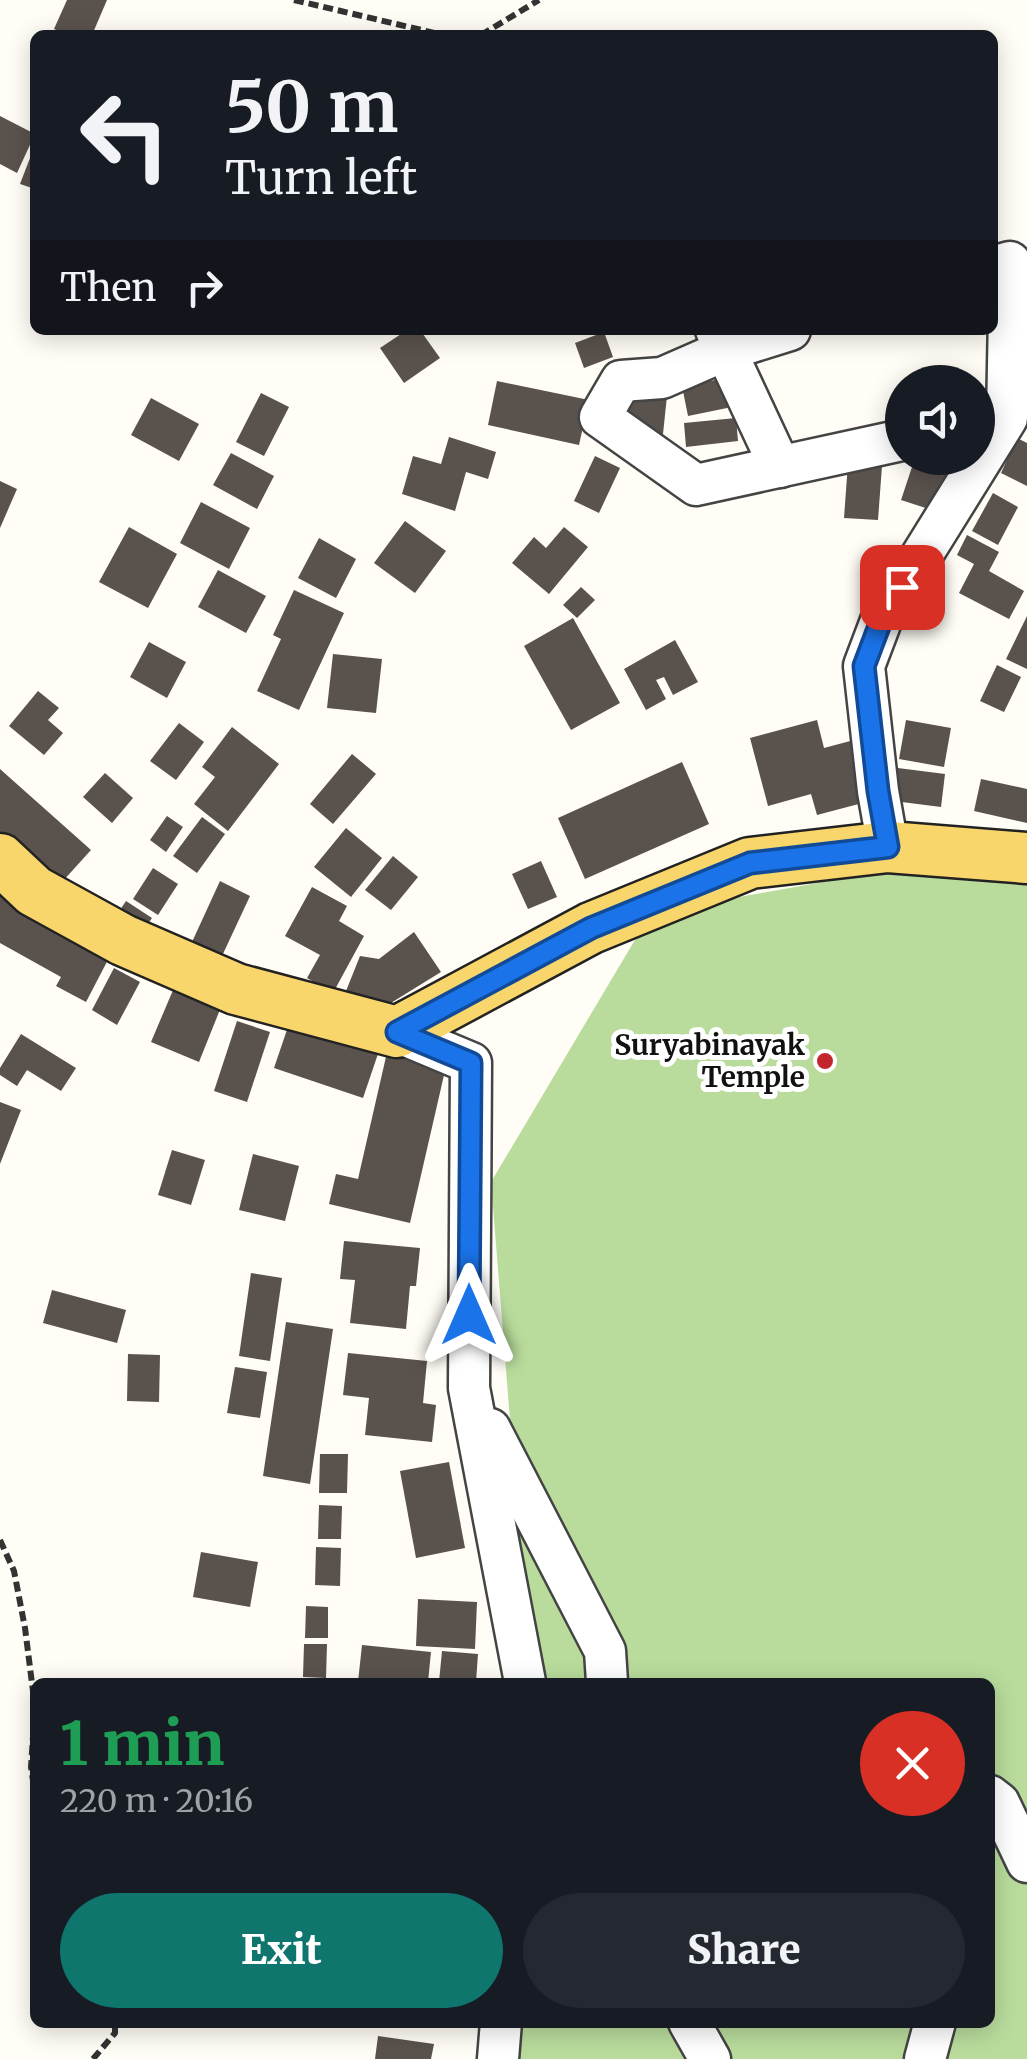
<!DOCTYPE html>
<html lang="en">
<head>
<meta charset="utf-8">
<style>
	:root { --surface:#171b24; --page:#242831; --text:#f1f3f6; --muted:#9ea1a6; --accent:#0f766e }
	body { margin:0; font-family:Merriweather,serif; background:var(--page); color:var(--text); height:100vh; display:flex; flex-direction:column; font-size:38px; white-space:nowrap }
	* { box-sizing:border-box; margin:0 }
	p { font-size:32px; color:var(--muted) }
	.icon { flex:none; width:55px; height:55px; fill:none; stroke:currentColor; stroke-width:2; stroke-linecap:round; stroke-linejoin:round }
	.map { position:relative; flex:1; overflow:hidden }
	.drawer { position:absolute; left:30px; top:1678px; width:965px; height:350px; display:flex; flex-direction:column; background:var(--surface); border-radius:15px; box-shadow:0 5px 25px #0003 }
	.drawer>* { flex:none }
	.banner { position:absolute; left:30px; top:30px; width:968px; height:305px; border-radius:15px; box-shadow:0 5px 25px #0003; background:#171b24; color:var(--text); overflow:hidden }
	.tools { position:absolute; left:885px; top:365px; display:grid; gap:20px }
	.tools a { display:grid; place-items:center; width:110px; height:110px; border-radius:50%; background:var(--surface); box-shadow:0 5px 25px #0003; font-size:50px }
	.pin { position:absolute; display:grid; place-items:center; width:85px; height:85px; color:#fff; margin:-42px; border-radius:20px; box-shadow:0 5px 15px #0006 }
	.me { position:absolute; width:110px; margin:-55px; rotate:0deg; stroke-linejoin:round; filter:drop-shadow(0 0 8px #0008) }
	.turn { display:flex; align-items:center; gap:35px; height:210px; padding:0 30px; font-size:45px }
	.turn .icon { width:130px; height:130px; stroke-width:2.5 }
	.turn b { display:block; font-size:70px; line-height:85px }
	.then { display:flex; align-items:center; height:95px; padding:0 30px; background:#0003; gap:20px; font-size:38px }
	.round { display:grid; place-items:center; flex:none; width:105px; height:105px; border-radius:52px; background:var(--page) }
	.head { display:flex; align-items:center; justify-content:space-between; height:170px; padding:0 30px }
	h1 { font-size:60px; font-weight:800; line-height:75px; color:#1e9e55 }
	.action { display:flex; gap:20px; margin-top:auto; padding:20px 30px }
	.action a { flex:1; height:115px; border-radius:60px; background:var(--accent); color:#fff; font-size:40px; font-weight:800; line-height:115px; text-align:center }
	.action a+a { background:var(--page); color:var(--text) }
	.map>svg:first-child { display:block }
	.forest { fill:#b9dc9c }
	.building { fill:#5a524d }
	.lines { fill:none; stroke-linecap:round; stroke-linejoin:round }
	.minor-casing { stroke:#444; stroke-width:45 }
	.major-casing { stroke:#222; stroke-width:55 }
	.path { stroke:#333; stroke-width:6; stroke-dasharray:10 5; stroke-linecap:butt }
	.minor { stroke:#fff; stroke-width:40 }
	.major { stroke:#f9d66b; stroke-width:50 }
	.route-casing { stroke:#114b97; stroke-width:25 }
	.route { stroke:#1a73e8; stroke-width:18 }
	.poi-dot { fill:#c4262e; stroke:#fff; stroke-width:4 }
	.labels { text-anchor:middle; stroke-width:10; stroke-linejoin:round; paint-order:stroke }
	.poi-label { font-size:28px; font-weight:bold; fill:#111; stroke:#fff; text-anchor:end }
</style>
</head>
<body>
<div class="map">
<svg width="1027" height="2059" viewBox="0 0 1027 2059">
	<rect width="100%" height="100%" fill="#fffdf5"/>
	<polygon class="forest" points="1027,845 1027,2059 508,2059 513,2023 990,2022 990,1682 531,1682 491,1182 651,913"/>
	<g class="building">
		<polygon points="67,0 107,0 92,35 68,35 54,29"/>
		<polygon points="0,116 35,134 17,173 0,164"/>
		<polygon points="35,145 35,189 20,184"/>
		<polygon points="407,330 420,330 440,358 404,383 380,348"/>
		<polygon points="604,332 613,357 584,368 575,343"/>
		<polygon points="726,378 732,407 688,416 682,386"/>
		<polygon points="497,381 589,400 579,445 488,425"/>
		<polygon points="625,391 667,396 663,434 621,430"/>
		<polygon points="261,393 289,407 264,456 236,442"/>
		<polygon points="151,398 199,424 179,461 131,435"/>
		<polygon points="736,418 738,441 686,447 684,423"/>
		<polygon points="449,437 496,452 488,479 466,472 455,511 402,494 413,456 441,464"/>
		<polygon points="1017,438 1027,443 1027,486 1001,473"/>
		<polygon points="231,453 274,476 257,509 213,485"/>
		<polygon points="595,456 620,468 599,513 574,501"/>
		<polygon points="915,458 952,468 938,512 901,500"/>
		<polygon points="848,463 882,466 878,520 844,518"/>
		<polygon points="0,481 17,489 0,528"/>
		<polygon points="993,493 1018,507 998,545 972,531"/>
		<polygon points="201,502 250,528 229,569 180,543"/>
		<polygon points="405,521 446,551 415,593 374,563"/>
		<polygon points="129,527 177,554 148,608 99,582"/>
		<polygon points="564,527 588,547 549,594 512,563 534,537 546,548"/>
		<polygon points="967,535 999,552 989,571 1024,591 1009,619 959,593 974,564 957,555"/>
		<polygon points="319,538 356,559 336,598 298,578"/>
		<polygon points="218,570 266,596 246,633 198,607"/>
		<polygon points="581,587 595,600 577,618 563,605"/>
		<polygon points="294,590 344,613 299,710 257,691 281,639 273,635"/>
		<polygon points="1027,616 1027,669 1006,659"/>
		<polygon points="573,618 620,703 571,730 524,646"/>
		<polygon points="675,640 698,682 673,695 664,677 656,680 666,699 646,710 624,669"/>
		<polygon points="149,642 186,662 167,698 130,677"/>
		<polygon points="333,654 382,659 376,713 327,708"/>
		<polygon points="997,665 1021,677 1004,712 980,701"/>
		<polygon points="38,691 59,708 48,720 63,733 44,755 9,726"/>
		<polygon points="817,720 824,748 854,740 870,801 817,815 811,794 768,806 750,738"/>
		<polygon points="906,720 951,728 944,767 899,759"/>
		<polygon points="179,723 204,742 176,780 150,761"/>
		<polygon points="232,727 279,764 228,831 194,804 215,777 202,767"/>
		<polygon points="352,754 376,774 333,824 310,804"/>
		<polygon points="682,762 709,824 585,879 558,818"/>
		<polygon points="890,767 945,774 941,807 886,800"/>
		<polygon points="0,769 91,850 62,882 24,848 0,843"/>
		<polygon points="105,773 133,798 112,823 83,797"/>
		<polygon points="981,779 1027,789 1027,823 974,811"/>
		<polygon points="167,816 183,827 166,852 150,840"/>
		<polygon points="202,817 225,834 197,873 173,856"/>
		<polygon points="346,828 382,858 351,897 314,867"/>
		<polygon points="393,856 418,877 391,910 365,890"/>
		<polygon points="541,861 557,897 528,909 512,874"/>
		<polygon points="153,868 178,884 158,915 133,899"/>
		<polygon points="0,878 111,954 86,1002 56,986 61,977 0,943"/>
		<polygon points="220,881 250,896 222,956 192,942"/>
		<polygon points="312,887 347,906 339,921 364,936 333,993 307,978 320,955 285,936"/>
		<polygon points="126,901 152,918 146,927 120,910"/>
		<polygon points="414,932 441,972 386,1006 344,996 360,956 379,959"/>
		<polygon points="114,968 140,982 117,1025 92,1010"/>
		<polygon points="179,976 225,997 199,1062 151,1042"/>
		<polygon points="292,1015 381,1045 363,1098 274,1068"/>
		<polygon points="237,1021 270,1032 247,1102 214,1091"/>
		<polygon points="21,1034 76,1068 61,1091 27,1070 17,1086 0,1075 0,1068"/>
		<polygon points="388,1048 447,1062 410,1223 329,1204 336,1174 358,1179"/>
		<polygon points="0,1102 21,1110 0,1164"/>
		<polygon points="172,1150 205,1160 191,1205 158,1195"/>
		<polygon points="253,1154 299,1166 285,1221 239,1210"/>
		<polygon points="344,1241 420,1248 416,1286 410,1286 406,1329 350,1323 355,1280 340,1279"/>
		<polygon points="251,1273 282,1278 270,1361 239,1356"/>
		<polygon points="52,1290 126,1310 117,1343 43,1323"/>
		<polygon points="286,1322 333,1329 310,1484 263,1476"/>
		<polygon points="348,1353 427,1361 423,1403 436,1405 432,1442 365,1435 369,1398 343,1395"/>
		<polygon points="128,1354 160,1355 159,1402 127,1401"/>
		<polygon points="235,1367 267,1372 260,1418 227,1413"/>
		<polygon points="320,1454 348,1454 347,1493 319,1493"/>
		<polygon points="449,1462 465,1548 416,1558 400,1471"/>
		<polygon points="319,1505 342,1506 341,1539 318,1539"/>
		<polygon points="316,1547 341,1548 340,1586 315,1585"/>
		<polygon points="201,1552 258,1562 250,1607 193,1597"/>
		<polygon points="418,1599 477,1602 475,1649 416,1646"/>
		<polygon points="306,1606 328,1607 328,1638 305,1638"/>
		<polygon points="304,1644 327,1644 326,1678 303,1677"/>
		<polygon points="362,1645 431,1652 428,1682 358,1682"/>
		<polygon points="442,1651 478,1654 476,1682 439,1682"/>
		<polygon points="378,2036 434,2044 431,2059 375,2059"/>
	</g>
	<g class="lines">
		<defs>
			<g id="minor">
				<polyline points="716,330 780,467"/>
				<polyline points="790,330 726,350 662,378 621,381 600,417 696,485 902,440"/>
				<polyline points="888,847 878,791 864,666 881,621 1007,418 1010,262 992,267"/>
				<polyline points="397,1032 471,1063 469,1388 525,1682"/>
				<polyline points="490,1429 605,1651 607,1682"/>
				<polyline points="990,1796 999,1803 1027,1862"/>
				<polyline points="689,2022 710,2059"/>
				<polyline points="498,2059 501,2022"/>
				<polyline points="925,2059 935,2022"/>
			</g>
			<polyline id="major" points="0,859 34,891 123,940 236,989 397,1032 591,928 750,863 888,847 1027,858"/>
		</defs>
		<use href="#minor" class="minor-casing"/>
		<use href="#major" class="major-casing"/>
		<g class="path">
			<polyline points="294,0 443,35"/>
			<polyline points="481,35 539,0"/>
			<polyline points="0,1540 14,1571 25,1628 35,1707 31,1767 35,1794"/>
			<polyline points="93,2059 115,2033 115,2022"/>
		</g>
		<use href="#minor" class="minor"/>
		<use href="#major" class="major"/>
	</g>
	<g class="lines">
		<defs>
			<polyline id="route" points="469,1315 471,1063 397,1032 591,928 750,863 888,847 878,791 864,666 881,621 902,587"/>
		</defs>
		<use href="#route" class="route-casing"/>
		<use href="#route" class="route"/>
	</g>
	<circle class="poi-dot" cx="825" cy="1061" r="10"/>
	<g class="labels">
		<g class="poi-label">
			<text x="805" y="1055">Suryabinayak<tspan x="805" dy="32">Temple</tspan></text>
		</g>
	</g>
</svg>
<div class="tools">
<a><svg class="icon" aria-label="sound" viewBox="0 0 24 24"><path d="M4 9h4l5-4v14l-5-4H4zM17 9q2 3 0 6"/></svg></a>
</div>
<div class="pin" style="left:902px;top:587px;background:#d93025"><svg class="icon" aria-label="arrive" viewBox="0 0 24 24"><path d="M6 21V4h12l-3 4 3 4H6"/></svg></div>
<svg class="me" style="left:469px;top:1315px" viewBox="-20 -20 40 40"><path d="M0-17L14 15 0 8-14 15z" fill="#1a73e8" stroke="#fff" stroke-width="4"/></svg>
<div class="banner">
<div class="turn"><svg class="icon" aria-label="left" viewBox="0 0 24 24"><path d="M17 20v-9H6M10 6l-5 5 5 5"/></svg><div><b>50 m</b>Turn left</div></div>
<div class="then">Then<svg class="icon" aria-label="right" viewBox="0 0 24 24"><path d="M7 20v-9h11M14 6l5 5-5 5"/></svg></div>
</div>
<section class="drawer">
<div class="head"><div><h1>1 min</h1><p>220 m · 20:16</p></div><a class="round" style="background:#d93025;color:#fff"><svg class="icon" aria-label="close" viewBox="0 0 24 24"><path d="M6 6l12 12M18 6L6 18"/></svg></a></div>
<div class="action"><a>Exit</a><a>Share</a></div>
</section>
</div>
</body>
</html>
